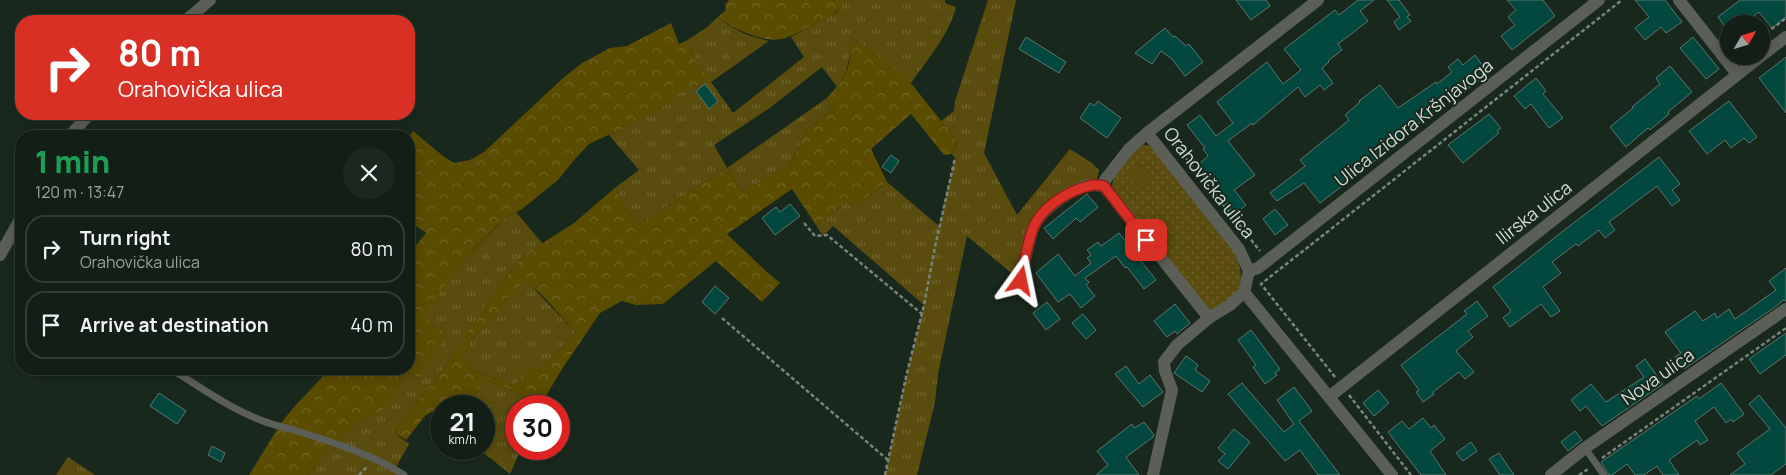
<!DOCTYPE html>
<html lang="en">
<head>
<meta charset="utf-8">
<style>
	:root { --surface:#131e16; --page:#1c271f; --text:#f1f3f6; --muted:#9da2a1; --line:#323c35 }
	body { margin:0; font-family:Manrope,sans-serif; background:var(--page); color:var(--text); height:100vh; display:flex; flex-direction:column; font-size:19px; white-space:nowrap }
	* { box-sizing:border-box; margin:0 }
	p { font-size:16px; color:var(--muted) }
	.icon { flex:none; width:28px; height:28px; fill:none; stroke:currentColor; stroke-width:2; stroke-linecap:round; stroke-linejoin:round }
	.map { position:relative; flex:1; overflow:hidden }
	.side { position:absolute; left:15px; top:130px; width:400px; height:245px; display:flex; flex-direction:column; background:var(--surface); border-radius:20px; box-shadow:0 2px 12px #0003,0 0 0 1px var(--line) }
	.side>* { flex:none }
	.guide { position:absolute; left:15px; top:15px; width:400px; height:105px; border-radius:20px; box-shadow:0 2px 12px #0003,0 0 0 1px var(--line); background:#d93025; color:#fff; overflow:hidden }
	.needle { width:32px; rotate:51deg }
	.fabs { position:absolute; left:1720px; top:15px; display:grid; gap:10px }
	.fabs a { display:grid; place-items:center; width:50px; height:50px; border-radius:50%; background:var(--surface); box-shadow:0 2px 12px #0003,0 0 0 1px var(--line); font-size:25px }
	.speed { position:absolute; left:430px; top:395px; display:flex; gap:10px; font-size:25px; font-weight:700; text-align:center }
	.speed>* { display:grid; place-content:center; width:65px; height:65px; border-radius:50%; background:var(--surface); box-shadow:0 2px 12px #0003,0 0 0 1px var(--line); line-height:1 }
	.speed small { font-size:12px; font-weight:400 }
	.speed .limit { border:8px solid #d22; background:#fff; color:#111 }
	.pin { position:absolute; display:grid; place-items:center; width:42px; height:42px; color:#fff; margin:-21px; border-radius:10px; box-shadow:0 2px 8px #0006 }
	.me { position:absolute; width:55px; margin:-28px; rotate:12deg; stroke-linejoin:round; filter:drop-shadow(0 0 4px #0008) }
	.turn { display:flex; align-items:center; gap:18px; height:105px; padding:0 20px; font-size:22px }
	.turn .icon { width:65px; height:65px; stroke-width:2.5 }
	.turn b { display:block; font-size:35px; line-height:42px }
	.round { display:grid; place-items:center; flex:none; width:52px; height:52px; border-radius:26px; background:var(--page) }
	.summary { display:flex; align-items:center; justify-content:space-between; height:85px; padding:0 20px }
	h1 { font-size:30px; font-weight:800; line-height:38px; color:#1e9e55 }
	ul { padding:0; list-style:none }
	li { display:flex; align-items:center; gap:15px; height:68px; margin:0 10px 8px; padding:0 10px; border:2px solid var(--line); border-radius:20px }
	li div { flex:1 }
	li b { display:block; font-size:19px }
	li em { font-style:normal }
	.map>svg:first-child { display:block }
	.grass { fill:url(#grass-tufts) }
	.forest { fill:url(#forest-crowns); fill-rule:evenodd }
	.park { fill:url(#park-dots) }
	.pitch { fill:#594c0e }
	.building { fill:#03483f; stroke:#5c756f }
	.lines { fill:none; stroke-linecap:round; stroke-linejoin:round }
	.path { stroke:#79857c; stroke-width:2.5; stroke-dasharray:4 2.5; stroke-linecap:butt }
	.lane { stroke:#5c5f57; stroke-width:7 }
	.street { stroke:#5c5f57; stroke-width:12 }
	.route-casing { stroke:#8d1f18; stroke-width:12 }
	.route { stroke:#d93025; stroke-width:9 }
	.labels { text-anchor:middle; stroke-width:4; stroke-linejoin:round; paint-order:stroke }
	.street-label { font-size:18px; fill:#d2dcd4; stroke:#19281d }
</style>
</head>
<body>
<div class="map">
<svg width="1786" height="475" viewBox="0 0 1786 475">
	<defs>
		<pattern id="grass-tufts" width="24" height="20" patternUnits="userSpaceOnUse" patternTransform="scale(1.25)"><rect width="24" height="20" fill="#594c0e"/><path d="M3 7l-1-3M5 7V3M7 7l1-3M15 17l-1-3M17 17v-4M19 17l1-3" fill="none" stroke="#706530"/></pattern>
		<pattern id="forest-crowns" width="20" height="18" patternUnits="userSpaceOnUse" patternTransform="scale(1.25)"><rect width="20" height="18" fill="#5a4c01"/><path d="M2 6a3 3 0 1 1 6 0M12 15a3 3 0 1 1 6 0" fill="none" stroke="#716525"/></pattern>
		<pattern id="park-dots" width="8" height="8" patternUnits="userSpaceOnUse" patternTransform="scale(1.25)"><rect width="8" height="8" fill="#594c0e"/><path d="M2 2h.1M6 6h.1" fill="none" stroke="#706530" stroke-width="1.8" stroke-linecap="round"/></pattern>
	</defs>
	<rect width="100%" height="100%" fill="#19281d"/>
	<g class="grass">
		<path d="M845,0H945V3L956,7C949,35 927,60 911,83L905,77L857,41C847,52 851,56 847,68C845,75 841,81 837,87L822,67L771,107L714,145L727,168L827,98L833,110L808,128L789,166L742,192L727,168L643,222H636L624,206L616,187L639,170L609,135L671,102L708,78L700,68L686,41L706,28L718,17C732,30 751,37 769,41L711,82L733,113L804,57L791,37L836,13Z"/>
		<polygon points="988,0 1016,0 984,153 1017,215 1070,149 1092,163 1099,170 1097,179 1091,185 1040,216 1021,281 967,236 938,374 935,402 917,475 885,475 906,377 924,305 833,226 823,236 816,225 848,201 854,207 887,182 939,226 955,158 952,154 958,143 941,121 954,111 955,101"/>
		<polygon points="516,212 543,244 524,255 504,280 442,371 393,432 409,444 395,469 404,475 308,475 327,447 364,419 379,414 407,373 418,378 422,316 460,265 504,219"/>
		<polygon points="525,279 576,333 538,371 531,366 514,386 476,371 462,359 471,341"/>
		<polygon points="484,382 505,387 533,402 543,401 541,406 516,406 516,449 521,449 510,474 479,449 484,449 484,406 467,406"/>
		<polygon points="68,457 95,475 56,475"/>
	</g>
	<g class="forest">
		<path d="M729,0H845C835,17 826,19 808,28C783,40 777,44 749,34C737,29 728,26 718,17L726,10L725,5Z"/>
		<polygon points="671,23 679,44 686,41 700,68 709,78 671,102 621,129 589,144 575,159 558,180 522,209 504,219 493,230 460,265 423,316 447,336 419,378 407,373 379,415 364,419 327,447 308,475 249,475 281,423 294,407 330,369 409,369 409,254 426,233 409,221 409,137 413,131 443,156 454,163 470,160 484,152 562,79 582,63 610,48 627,46"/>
		<path d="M857,41L906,77L958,142L952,154L944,155L911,114L871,149L887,182L854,207L848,201L816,225L792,189L727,234L767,272L780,283L762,302L716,261L663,304L636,305L622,301L600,313L562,369L543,401L533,402L505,387L484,382L467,406H441V417L434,411L425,416L406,440L393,432L442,371L478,316L504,280L524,255L574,223L616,187L624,206L636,222H643L727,168L742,192L789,166L808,128L833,110L827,98C835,89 844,79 848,67C852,54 846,53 857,41ZM525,280L545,298L576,333L538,371L531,365L514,386L476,371L462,359L471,341Z"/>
	</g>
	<path class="park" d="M1140,145H1147L1154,147L1232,247C1240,263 1248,284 1230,298C1224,303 1216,307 1210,311L1112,189C1112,172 1129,157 1140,145Z"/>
	<polygon class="pitch" points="1140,162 1154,178 1139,190 1125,174"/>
	<g class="building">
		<polygon points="1236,0 1266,0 1270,6 1251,20"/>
		<polygon points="1358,0 1374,0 1360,11 1368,21 1338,44 1342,50 1328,61 1329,62 1322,68 1333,83 1324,90 1320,85 1305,97 1298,87 1253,125 1252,123 1228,141 1255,175 1234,190 1246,205 1234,215 1208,180 1206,182 1195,168 1208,156 1203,149 1205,148 1187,125 1200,115 1216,136 1233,123 1217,102 1267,62 1283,84 1301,70 1284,49 1335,10 1339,15"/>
		<polygon points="1387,0 1399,0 1410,15 1407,17 1411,21 1399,30 1394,22 1400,17"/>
		<polygon points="1507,0 1543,0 1555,16 1512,50 1501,36 1515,25 1508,17 1516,10"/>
		<polygon points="1635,0 1665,0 1682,22 1666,33 1661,27 1645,40 1635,28 1649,17"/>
		<polygon points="1740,0 1786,0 1786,17 1772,28 1759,12 1743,24 1729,24 1729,26 1726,28 1718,17"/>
		<polygon points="1165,28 1173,37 1175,36 1186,46 1189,44 1203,62 1185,76 1171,58 1161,51 1152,64 1135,53"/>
		<polygon points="1026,37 1066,62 1059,73 1019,49"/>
		<polygon points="1693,37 1719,69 1706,79 1680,48"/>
		<polygon points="1475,55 1488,73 1463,93 1457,86 1439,100 1443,105 1404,135 1406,137 1377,159 1320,203 1304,183 1277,201 1270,193 1305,166 1300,160 1349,120 1345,115 1360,102 1359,101 1380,85 1398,108 1436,82 1437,84 1452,72 1448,67 1458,59 1463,65"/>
		<polygon points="1786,57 1786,113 1759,78"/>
		<polygon points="1670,66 1692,92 1668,112 1669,114 1650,130 1648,128 1626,147 1610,127 1633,108 1632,107 1660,84 1656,78"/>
		<polygon points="1536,78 1546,91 1543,94 1563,118 1549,128 1531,104 1525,109 1514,96"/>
		<polygon points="705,84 718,101 709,109 696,91"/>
		<polygon points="1098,101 1121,118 1107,138 1080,118 1090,103 1094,106"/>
		<polygon points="1729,101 1757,137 1749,143 1744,138 1731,148 1725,140 1707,154 1689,131"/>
		<polygon points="1489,114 1501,128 1497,131 1499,133 1463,163 1448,145"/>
		<polygon points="891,155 899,161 891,173 882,167"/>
		<polygon points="1659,157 1680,184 1672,190 1680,200 1672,206 1657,186 1609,222 1615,230 1605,238 1599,230 1578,246 1576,244 1552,262 1561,273 1543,287 1560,311 1551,317 1541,304 1510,327 1503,318 1511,311 1493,287 1558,235"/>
		<polygon points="1087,194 1098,207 1080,222 1076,218 1053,239 1044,228"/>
		<polygon points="790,204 800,216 775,235 762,218 776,207 780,212"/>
		<polygon points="1275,209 1288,225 1275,235 1263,219"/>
		<polygon points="1119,233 1156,280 1144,289 1127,267 1125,268 1116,256 1085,278 1089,282 1086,285 1095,296 1081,308 1070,294 1058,302 1036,273 1058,254 1075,276 1091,263 1087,258 1091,255 1087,250 1098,242 1101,246"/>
		<polygon points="1786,268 1786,301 1783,300 1778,305 1684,369 1675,357 1681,353 1665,332 1695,311 1703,321 1715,313 1717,318 1729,309 1735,319 1776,290 1769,281"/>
		<polygon points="715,286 729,298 715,314 702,302"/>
		<polygon points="1477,301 1488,316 1468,331 1473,337 1456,351 1474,372 1465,379 1459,372 1433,392 1434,394 1423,402 1416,392 1419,390 1401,365 1467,314 1464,311"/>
		<polygon points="1047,302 1060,319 1046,330 1033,313"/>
		<polygon points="1175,304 1190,323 1177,334 1175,331 1167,337 1154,321"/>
		<polygon points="1083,314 1096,330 1086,339 1072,323"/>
		<polygon points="1251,330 1280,369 1275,373 1277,375 1265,384 1253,367 1256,365 1238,340"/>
		<polygon points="1786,333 1786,355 1760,374 1749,359"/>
		<polygon points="1186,356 1198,365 1195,370 1210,381 1202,392 1174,373"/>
		<polygon points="1645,359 1663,384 1602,426 1586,406 1580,411 1571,400 1591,384 1606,402 1644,377 1636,366"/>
		<polygon points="1126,366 1139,384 1150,375 1163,392 1143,407 1115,374"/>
		<polygon points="1242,383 1284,432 1294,424 1277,400 1294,387 1312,411 1299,421 1340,475 1318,475 1300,450 1285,461 1228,394"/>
		<polygon points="1721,383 1744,414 1733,422 1731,419 1726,423 1714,407 1695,421 1708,440 1700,445 1697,440 1669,460 1679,475 1663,475 1657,466 1644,475 1635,475 1627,464 1612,475 1609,475 1601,462 1697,396 1699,399"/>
		<polygon points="1378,390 1389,403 1374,416 1363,403"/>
		<polygon points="159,393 186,411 177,424 150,406"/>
		<polygon points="1759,395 1786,428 1786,464 1771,475 1730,475 1745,464 1737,453 1770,429 1749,404"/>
		<polygon points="1423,418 1431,428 1434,425 1445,439 1430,451 1446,475 1421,475 1388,432 1402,421 1409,429"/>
		<polygon points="1144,422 1154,435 1153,437 1126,457 1139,475 1096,475 1108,465 1097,451 1132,424 1134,428"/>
		<polygon points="1234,429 1250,442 1228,469 1218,461 1225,454 1218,448"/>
		<polygon points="1575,431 1582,440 1568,451 1561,442"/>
		<polygon points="1471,442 1477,451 1463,461 1456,453"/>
		<polygon points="212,446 225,453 221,462 208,455"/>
		<polygon points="1499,453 1514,475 1500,475 1489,459"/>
	</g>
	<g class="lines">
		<g class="path">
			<polyline points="1761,37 1786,18"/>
			<polyline points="1166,133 1260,251"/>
			<polyline points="804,223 815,236 827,235 922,314"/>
			<polyline points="722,318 888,460"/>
			<polyline points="1335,377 1261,284 1622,0"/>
			<polyline points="1349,395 1411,475"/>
			<polyline points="1602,458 1786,328"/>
			<polyline points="359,475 368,466"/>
			<polyline points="885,475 906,377 924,305 935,247 955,158"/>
			<polyline points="1579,475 1588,469"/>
		</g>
		<g class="lane">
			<path d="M171,369C199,386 227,407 258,419C269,424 282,427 294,430C331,442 372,454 404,475"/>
			<polyline points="1585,448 1604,475"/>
		</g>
		<g class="street">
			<polyline points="1679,0 1737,74"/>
			<polyline points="185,21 210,0"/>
			<polyline points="1761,56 1786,37"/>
			<polygon points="1147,133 1239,249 1249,271 1244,292 1230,305 1209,318 1104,186 1105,180 1129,149"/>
			<polyline points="1147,133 1318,0"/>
			<polyline points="70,136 89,114"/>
			<polyline points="0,255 21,218"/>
			<polyline points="1249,271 1258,268 1599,0"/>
			<path d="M1021,281C1025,262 1027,241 1035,224C1044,208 1074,186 1092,185C1096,185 1100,186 1104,186"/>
			<polyline points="1244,292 1392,475"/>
			<polyline points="1329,397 1761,56"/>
			<polyline points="1153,475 1172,390 1165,371 1164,362 1177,345 1209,318"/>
			<polyline points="1551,475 1585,448 1786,309"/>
		</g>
	</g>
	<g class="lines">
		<defs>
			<path id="route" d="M1021,281C1025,262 1027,240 1035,224C1044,206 1070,190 1089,186C1094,184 1099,185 1104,186L1146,240"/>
		</defs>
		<use href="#route" class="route-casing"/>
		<use href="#route" class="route"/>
	</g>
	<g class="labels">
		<g class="street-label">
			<text transform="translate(1414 123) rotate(-38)" y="6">Ulica Izidora Kršnjavoga</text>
			<text transform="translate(1209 183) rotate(52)" y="6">Orahovička ulica</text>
			<text transform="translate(1534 213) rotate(-38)" y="6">Ilirska ulica</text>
			<text transform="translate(1658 377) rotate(-35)" y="6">Nova ulica</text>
		</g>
	</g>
</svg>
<div class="fabs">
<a><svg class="needle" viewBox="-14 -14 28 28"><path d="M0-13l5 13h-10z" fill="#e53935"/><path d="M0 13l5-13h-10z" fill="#9da2a1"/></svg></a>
</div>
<div class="speed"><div>21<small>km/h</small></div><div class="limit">30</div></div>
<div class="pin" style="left:1146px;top:240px;background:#d93025"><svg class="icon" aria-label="arrive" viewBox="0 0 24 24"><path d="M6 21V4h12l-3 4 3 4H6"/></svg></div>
<svg class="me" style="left:1021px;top:281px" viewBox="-20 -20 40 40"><path d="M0-17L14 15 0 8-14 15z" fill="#d93025" stroke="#fff" stroke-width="4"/></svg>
<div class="guide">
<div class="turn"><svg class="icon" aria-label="right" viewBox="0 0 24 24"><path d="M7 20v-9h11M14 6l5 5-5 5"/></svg><div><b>80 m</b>Orahovička ulica</div></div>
</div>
<section class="side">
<div class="summary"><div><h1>1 min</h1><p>120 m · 13:47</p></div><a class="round"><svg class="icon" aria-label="close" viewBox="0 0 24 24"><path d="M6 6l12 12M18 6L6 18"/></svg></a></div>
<ul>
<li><svg class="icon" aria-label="right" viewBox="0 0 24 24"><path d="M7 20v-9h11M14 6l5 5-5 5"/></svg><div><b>Turn right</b><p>Orahovička ulica</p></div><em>80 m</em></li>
<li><svg class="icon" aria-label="arrive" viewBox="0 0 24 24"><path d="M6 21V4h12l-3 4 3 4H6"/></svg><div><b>Arrive at destination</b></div><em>40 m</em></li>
</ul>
</section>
</div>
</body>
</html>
